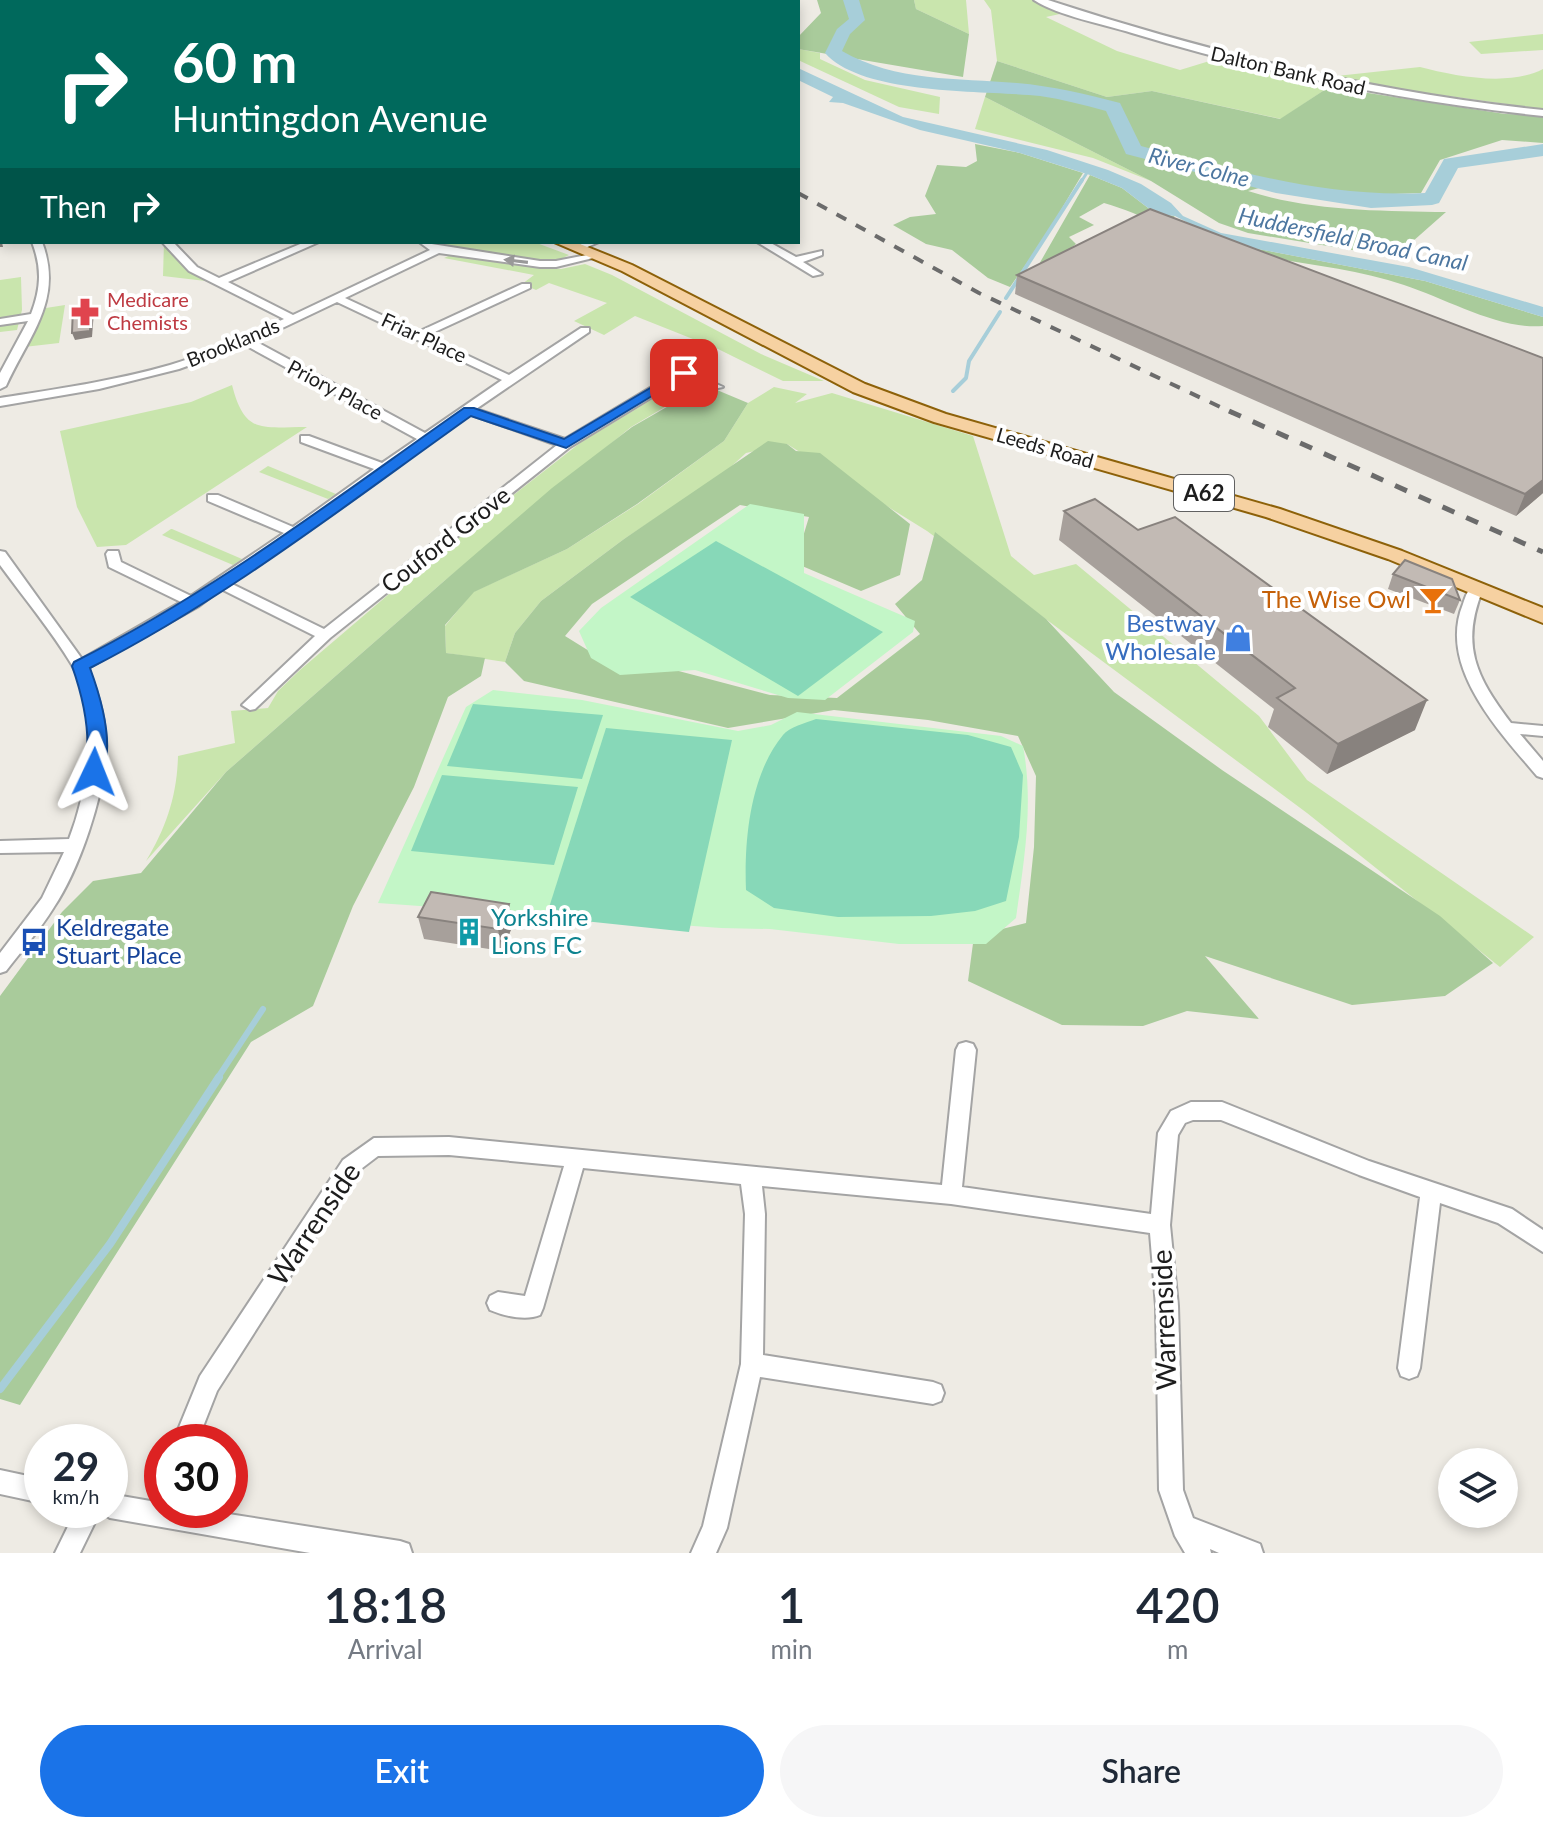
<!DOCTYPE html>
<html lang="en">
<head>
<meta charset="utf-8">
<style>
	:root { --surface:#fff; --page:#f6f6f7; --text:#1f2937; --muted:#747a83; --accent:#1a73e8 }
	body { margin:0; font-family:Lato,sans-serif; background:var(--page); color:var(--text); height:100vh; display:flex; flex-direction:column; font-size:30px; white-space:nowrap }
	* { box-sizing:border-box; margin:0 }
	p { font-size:26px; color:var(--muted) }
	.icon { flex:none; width:44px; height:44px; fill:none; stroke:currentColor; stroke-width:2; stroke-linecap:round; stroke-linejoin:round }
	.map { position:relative; height:1553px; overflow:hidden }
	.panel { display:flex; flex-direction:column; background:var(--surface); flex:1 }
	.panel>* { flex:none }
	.hud { position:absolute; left:0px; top:0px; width:800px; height:244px; box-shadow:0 4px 12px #0003; background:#00695c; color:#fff; overflow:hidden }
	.controls { position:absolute; left:1438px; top:1448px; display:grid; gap:16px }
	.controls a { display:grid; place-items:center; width:80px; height:80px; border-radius:50%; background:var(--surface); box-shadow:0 4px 12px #0003; font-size:40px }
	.speed { position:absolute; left:24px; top:1424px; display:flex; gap:16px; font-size:40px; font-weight:700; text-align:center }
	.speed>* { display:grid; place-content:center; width:104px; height:104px; border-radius:50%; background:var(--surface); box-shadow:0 4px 12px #0003; line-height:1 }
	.speed small { font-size:20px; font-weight:400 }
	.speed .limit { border:12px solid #d22; background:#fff; color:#111 }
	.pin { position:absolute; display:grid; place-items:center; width:68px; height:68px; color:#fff; margin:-34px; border-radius:16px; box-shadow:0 4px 12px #0006 }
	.me { position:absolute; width:88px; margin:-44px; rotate:2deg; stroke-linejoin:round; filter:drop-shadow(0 0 6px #0008) }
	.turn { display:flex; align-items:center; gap:28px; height:168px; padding:0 40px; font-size:36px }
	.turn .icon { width:104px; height:104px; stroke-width:2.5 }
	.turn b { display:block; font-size:56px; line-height:68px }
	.then { display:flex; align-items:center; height:76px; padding:0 40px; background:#0003; gap:16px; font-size:30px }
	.eta { display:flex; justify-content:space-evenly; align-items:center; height:136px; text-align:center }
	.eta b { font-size:48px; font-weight:600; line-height:56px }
	.action { display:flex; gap:16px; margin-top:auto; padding:16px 40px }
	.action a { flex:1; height:92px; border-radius:48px; background:var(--accent); color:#fff; font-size:32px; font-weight:600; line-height:92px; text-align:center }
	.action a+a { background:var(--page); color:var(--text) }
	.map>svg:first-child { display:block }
	.grass { fill:#c9e5ad }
	.forest { fill:#a9cb9b }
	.park { fill:#c3f6c7 }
	.pitch { fill:#87d8b8 }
	.water { fill:#a7ced9 }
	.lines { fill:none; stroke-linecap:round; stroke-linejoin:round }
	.stream-far3 { stroke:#a7ced9; stroke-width:3 }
	.stream-far2 { stroke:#a7ced9; stroke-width:4 }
	.stream-far1 { stroke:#a7ced9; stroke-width:6 }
	.stream { stroke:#a7ced9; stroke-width:8 }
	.river { fill:#a7ced9; fill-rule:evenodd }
	.minor-casing { stroke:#a4a4a4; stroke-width:4 }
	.tertiary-casing { stroke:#a4a4a4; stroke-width:4 }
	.primary-casing { stroke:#8d6109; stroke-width:4 }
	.minor { fill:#fff; fill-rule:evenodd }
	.tertiary { fill:#fff; fill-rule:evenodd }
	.primary { fill:#f6d1a1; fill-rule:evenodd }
	.rail-far2 { stroke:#6b6b6b; stroke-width:3; stroke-dasharray:8 8; stroke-linecap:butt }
	.rail-far1 { stroke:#6b6b6b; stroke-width:4; stroke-dasharray:11 11; stroke-linecap:butt }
	.rail { stroke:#6b6b6b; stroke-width:5; stroke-dasharray:13 13; stroke-linecap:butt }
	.wall { fill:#a7a09b }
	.shaded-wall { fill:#88827e }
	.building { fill:#c2bab4; stroke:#88827e; stroke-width:2 }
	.oneway { fill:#999 }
	.route { fill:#1a73e8; stroke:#114b97; stroke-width:2 }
	.labels { text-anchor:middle; stroke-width:8; stroke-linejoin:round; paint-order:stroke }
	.far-street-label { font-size:20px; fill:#1d1d1d; stroke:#fff }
	.far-health-label { font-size:20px; fill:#be3a42; stroke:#fff; text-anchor:start }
	.far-water-label { font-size:22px; font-style:italic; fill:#4d77a0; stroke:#fff }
	.shield { fill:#fff; stroke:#616161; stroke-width:2 }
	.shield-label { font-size:22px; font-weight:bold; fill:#1d1d1d }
	.street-label { font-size:24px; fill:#1d1d1d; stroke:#fff }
	.food-label { font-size:24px; fill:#c56008; stroke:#fff; text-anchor:end }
	.shop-label { font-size:24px; fill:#366cbe; stroke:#fff; text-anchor:end }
	.culture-label { font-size:24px; fill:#0d838f; stroke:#fff; text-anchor:start }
	.transit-label { font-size:24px; fill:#164399; stroke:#fff; text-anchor:start }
	.near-street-label { font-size:28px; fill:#1d1d1d; stroke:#fff }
</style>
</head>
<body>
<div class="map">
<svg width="1543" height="1553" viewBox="0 0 1543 1553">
	<rect width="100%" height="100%" fill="#eeebe4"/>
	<g class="grass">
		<polygon points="914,0 966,0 969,34 916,9"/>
		<polygon points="984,0 1032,0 1069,12 1046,17 1117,51 1180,70 1216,59 1329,87 1281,119 1152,91 1107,97 997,61 991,10"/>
		<polygon points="1543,34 1543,50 1481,54 1469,42"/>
		<polygon points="798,49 820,53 820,59 865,80 940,97 939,114 899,107 798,60"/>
		<path d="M1420,67C1455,76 1509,87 1543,69V109L1318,78Z"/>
		<polygon points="985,97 1151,181 1093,158 975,129"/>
		<polygon points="164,242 214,282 163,276"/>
		<polygon points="434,242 534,242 569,255 555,262 540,261 442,247"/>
		<polygon points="451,255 561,269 585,264 612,275 761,354 824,381 783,381 718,349 635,316 604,335 574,321 607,303 549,283 536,290 522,284 534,275 444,258"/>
		<polygon points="21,277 22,310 17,330 0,332 0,280"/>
		<polygon points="65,305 59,343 24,347 46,308"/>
		<path d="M232,385C245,435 261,427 307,427L126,545L97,547L77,507L60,431L191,402Z"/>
		<path d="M676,385L692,391L631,427L443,582L226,772L146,861C166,828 177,796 178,756L235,743L231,711L268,708L278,691L300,670L416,571L580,443Z"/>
		<polygon points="774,387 807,394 795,403 832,393 973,436 1011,556 1034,575 1076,564 1259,716 1307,780 1534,937 1500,967 1307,813 927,531 787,444 746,453 723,474 624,539 541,601 515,633 505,662 446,653 445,626 473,592 567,549 638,504 724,441 748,403"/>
		<polygon points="268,466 336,494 328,499 259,472"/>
		<polygon points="171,529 172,529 242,559 233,565 162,535"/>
	</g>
	<g class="forest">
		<polygon points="817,0 914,0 916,9 969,34 963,77 798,49 798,37 821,13"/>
		<path d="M997,61L1107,97L1152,91L1280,119L1329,87L1505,114L1543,115V143L1502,140L1440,160L1421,193L1365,195L1277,183L1248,191C1310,211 1382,211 1446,212L1395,257L1248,233L1219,223L1151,181L985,97Z"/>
		<polygon points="975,144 1020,153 1083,173 1043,240 1010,287 988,278 952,250 926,244 893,225 910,217 936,214 925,196 937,165 966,167 977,161"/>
		<path d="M1090,175L1122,188L1156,214L1175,216L1165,222L1243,246L1425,281L1543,317V326C1499,330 1447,299 1404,285C1345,265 1279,263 1218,247C1178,237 1144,214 1104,203L1079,217L1094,225L1069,237L1076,244L1030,280Z"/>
		<polygon points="705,385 748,403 724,441 637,504 567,549 474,592 445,625 446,653 485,658 481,676 448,697 414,787 353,906 313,1006 251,1042 20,1405 0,1399 0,996 62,912 93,881 141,873 226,772 443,582 552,488 632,427"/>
		<polygon points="768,441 787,444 796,451 820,453 910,524 900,575 861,591 795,563 809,517 740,505 592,604 565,636 623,672 671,669 770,695 837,698 920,634 895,604 922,580 935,532 1046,619 1114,692 1222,770 1440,916 1493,963 1445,996 1352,1005 1205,956 1259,1019 1187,1011 1143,1026 1062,1025 968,981 974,936 1026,923 1034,847 1036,776 1018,736 928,720 834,710 728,728 524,681 505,662 515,633 541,601 624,539"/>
	</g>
	<g class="park">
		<polygon points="750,504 804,514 804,573 915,621 913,632 825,700 788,698 695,670 620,675 591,658 579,631 601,608"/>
		<path d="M493,690L582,700L738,731L771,725L797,712L1001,736L1023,746C1034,804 1024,861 1016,918L986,944H899L770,929L721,928L378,903L466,707Z"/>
	</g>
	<g class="pitch">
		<polygon points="716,541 883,632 798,696 630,597"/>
		<polygon points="473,704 603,715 582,779 447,766"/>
		<path d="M816,719L968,735L1011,747L1023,775L1019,837L1006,901L975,911L931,916L838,917L774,908L746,890C744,840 750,775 783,735C789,727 806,723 816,719Z"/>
		<polygon points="606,728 732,740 689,932 546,917"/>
		<polygon points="442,775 578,787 554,865 411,851"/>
	</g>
	<polygon class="water" points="798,68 903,117 1047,150 1108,170 1141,184 1171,203 1183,216 1221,233 1409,267 1543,307 1543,317 1425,281 1227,243 1175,216 1156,214 1122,188 1090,175 1020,153 920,130 843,103 829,102 833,97 798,80"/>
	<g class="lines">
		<g class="stream-far3">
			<polyline points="354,2 357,0"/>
			<polyline points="1081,182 1090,168"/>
		</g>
		<g class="stream-far2">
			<polyline points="1006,298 1082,180"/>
			<polyline points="953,391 966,378 969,361 1000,312"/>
		</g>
		<polyline class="stream-far1" points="217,1079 263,1009"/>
		<polyline class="stream" points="0,1389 110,1244 219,1077"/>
		<path class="river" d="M843,0H859L865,20L850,34L842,51C896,82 957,78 1017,83C1052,86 1086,94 1120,103L1141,146C1238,171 1324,198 1425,193L1444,159L1543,144V156L1458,168L1439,203L1432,205L1371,208L1276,193L1126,154L1106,111C1084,105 1062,99 1040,96C985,90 863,96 825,53L837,29L849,19Z"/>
		<defs>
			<g id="minor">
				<polygon points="86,0 109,2 86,2"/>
				<rect x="0" y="12" width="2" height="4"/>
				<rect x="0" y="45" width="2" height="5"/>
				<polygon points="2,137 2,143 0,144 0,138"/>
				<polygon points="0,200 2,201 2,207 0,206"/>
				<path d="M32,242H42C64,300 29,335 6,386L0,389V373L28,321L0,325V319L31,314C41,288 42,268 32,242Z"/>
				<path d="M162,242H173L197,267L219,278L305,242H319L228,282L293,315L430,250L419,242L540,261H556L597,253V257L556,267H540L439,253L345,298L418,332L522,284H530V288L426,336L509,375L581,328H589V332L476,409L565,439L675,373L658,365V361H666L723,387L713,389L685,377L570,447L330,638L255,709L250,710L242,705L315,636L221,589L199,606L88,668C98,693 107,724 106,751C104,796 79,870 54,907C40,930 22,950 6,971L0,973V953L42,898L64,852L0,853V841L69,839C88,790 100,713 72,665C51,630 24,598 0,565V551L5,552L82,659L181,602L109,567L106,554L108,551H118L121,562L191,596L284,533L208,501V495H218L293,527L374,469L301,442V436H309L382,463L417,439L245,345L179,369L99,389L0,406V398C57,389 114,381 170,365C209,353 247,336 284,319L189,271ZM337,302L502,380L425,433L255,341ZM469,414L557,445L324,629L230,583Z"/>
				<polygon points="585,242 599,242 578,251 573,248"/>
				<polygon points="757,242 769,242 796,257 822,251 822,255 803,262 822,274 813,276"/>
				<path d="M1476,585L1483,589C1460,645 1476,677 1511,723L1543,726V736L1520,734L1543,761V778L1537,776C1500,732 1437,667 1463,604C1466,595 1468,588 1476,585Z"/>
				<path d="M966,1042L973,1044L976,1050L962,1187L1151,1214L1158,1133L1171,1111L1191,1102H1222L1369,1161L1512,1209L1543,1230V1252L1498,1223L1440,1203L1420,1368L1417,1376L1409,1379L1401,1376L1398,1368L1420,1197L1359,1175L1221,1120H1193L1185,1123L1178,1135L1170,1225L1178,1306L1183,1490L1193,1518L1260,1544L1263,1553H1219L1210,1549L1211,1553H1185L1175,1536L1159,1490L1156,1306L1150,1233L951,1204L762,1186L765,1214L763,1355L933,1382L941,1385L944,1393L941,1401L933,1404L760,1377L727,1528L716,1553H691L703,1526L741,1364L745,1214L741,1184L583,1168L543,1308L540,1315C526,1321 504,1316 490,1310L487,1303L490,1296L498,1292L525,1296L564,1166L449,1155L378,1156L357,1172L217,1391L197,1442H173L200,1376L343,1160L374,1138L449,1137L942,1185L956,1050L959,1044Z"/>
				<polygon points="0,1470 42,1479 42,1503 0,1494"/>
				<polygon points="110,1494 162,1503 162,1510 203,1510 400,1541 409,1544 412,1553 310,1553 110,1518 100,1512 80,1553 55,1553 76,1510 110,1510"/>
			</g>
			<path id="tertiary" d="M1034,0H1048C1210,53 1373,92 1543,110V116C1403,101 1267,74 1132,33C1103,24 1059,16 1034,0Z"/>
			<g id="primary">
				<polygon points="101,0 113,0 99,2"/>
				<rect x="202" y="0" width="12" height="2"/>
				<polygon points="2,69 2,77 0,78 0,70"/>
				<polygon points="554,242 575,242 632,265 865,384 946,414 1280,509 1402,551 1543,608 1543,623 1388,559 1266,517 934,422 853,392 622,271"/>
			</g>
		</defs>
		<use href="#minor" class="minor-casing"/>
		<use href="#tertiary" class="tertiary-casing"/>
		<use href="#primary" class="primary-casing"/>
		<use href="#minor" class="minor"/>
		<use href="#tertiary" class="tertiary"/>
		<use href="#primary" class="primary"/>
		<polyline class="rail-far2" points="368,0 376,2"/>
		<polyline class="rail-far1" points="798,193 979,293 1233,413"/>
		<polyline class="rail" points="1229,411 1543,552"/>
	</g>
	<g class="wall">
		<polygon points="420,0 519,0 519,2 427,2"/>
		<polygon points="1017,275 1543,358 1543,493 1516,516 1015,294"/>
		<polygon points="1064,511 1415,730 1327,774 1268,727 1274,709 1059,540"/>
		<polygon points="1393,574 1460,600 1454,614 1388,589"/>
		<polygon points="509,904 513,925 502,951 424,939 418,917"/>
	</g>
	<g class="shaded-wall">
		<rect x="484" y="0" width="35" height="2"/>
		<polygon points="0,233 3,247 0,247"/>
		<polygon points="91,304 94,311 92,337 75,340 72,333"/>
		<polygon points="1543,480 1543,493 1516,516 1525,494"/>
		<polygon points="1427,700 1415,730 1327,774 1338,744"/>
		<polygon points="509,904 513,925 502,951 498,929"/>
	</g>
	<g class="building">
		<polygon points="1150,209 1543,358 1543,480 1525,494 1017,275"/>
		<polygon points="91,304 90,331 72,333 73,307"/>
		<polygon points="1095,499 1138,530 1175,517 1427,700 1338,744 1277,698 1295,688 1064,511"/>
		<polygon points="1405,560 1452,579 1460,600 1393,574"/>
		<polygon points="431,892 509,904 498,929 418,917"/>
	</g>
	<defs><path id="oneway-solid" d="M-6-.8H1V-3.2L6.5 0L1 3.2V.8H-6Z" transform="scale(2)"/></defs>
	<use class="oneway" href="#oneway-solid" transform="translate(516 261) rotate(-173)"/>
	<path class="route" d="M679,371L690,373L566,448L471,416C347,504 226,599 90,668C101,698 116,746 101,777H88L85,772C92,737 84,700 72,666L74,662C214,592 337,497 464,408H474L564,439Z"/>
	<defs>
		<symbol id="pharmacy-bare" viewBox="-9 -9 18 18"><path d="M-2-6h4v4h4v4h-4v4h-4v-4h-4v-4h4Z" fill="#e0444e" stroke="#fff" stroke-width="2.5" paint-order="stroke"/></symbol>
		<symbol id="bar-bare" viewBox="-9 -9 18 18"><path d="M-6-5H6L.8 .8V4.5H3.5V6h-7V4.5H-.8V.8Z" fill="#e8710a" stroke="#fff" stroke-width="2.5" paint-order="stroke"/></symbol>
		<symbol id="shop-bare" viewBox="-9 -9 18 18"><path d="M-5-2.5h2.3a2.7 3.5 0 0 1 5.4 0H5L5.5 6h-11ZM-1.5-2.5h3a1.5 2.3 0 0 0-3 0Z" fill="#3f7fe0" stroke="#fff" stroke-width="2.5" paint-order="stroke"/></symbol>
		<symbol id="building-bare" viewBox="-9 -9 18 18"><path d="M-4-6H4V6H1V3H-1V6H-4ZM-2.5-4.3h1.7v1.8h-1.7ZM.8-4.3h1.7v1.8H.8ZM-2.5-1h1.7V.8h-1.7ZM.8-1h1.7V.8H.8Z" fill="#0f9aa8" stroke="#fff" stroke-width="2.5" paint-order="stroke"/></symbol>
		<symbol id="bus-bare" viewBox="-9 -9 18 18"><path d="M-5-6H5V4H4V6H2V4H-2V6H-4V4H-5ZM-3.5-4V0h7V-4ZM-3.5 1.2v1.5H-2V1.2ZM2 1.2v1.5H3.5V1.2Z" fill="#1a4fb4" stroke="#fff" stroke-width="2.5" paint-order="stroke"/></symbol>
	</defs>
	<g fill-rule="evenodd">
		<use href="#pharmacy-bare" x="65" y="292" width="40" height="40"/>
		<use href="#bar-bare" x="1413" y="580" width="40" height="40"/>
		<use href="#shop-bare" x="1218" y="618" width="40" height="40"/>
		<use href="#building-bare" x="449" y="912" width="40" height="40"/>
		<use href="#bus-bare" x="14" y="922" width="40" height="40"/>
	</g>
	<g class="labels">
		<g class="far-street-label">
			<text transform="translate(1288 71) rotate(13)" y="7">Dalton Bank Road</text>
			<text transform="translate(424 338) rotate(25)" y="7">Friar Place</text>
			<text transform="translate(233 343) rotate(-22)" y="7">Brooklands</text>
			<text transform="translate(335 390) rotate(28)" y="7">Priory Place</text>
			<text transform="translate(1045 448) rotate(16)" y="7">Leeds Road</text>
		</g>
		<g class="far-health-label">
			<text x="107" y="307">Medicare<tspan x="107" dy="23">Chemists</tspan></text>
		</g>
		<g class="far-water-label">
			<text transform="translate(1199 167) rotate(14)" y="8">River Colne</text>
			<text transform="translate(1353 239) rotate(12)" y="8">Huddersfield Broad Canal</text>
		</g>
		<rect class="shield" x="1174" y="475" width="60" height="36" rx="6"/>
		<g class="shield-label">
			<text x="1204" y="501">A62</text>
		</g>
		<g class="street-label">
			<text transform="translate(446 540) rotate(-38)" y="8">Couford Grove</text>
		</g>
		<g class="food-label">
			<text x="1411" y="608">The Wise Owl</text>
		</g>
		<g class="shop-label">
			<text x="1216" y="632">Bestway<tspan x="1216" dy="28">Wholesale</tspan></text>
		</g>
		<g class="culture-label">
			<text x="491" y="926">Yorkshire<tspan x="491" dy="28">Lions FC</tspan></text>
		</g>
		<g class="transit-label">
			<text x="56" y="936">Keldregate<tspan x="56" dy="28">Stuart Place</tspan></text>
		</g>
		<g class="near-street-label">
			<text transform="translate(314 1224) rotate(-56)" y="10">Warrenside</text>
			<text transform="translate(1164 1320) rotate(-92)" y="10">Warrenside</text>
		</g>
	</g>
</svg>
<div class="controls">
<a><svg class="icon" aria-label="layers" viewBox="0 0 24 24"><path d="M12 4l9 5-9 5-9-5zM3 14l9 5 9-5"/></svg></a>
</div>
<div class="speed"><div>29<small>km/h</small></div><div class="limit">30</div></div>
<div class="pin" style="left:684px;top:373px;background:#d93025"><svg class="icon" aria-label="arrive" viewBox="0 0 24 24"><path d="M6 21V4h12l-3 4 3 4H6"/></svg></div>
<svg class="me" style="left:94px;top:772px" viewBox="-20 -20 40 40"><path d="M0-17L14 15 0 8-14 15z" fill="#1a73e8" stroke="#fff" stroke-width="4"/></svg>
<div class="hud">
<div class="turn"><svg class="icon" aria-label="right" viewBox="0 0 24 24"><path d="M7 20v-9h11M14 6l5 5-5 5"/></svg><div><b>60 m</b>Huntingdon Avenue</div></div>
<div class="then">Then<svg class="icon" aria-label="right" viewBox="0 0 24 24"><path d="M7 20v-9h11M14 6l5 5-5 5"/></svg></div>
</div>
</div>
<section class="panel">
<div class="eta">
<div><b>18:18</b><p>Arrival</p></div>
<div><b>1</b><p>min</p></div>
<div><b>420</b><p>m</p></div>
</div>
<div class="action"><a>Exit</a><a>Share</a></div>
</section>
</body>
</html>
